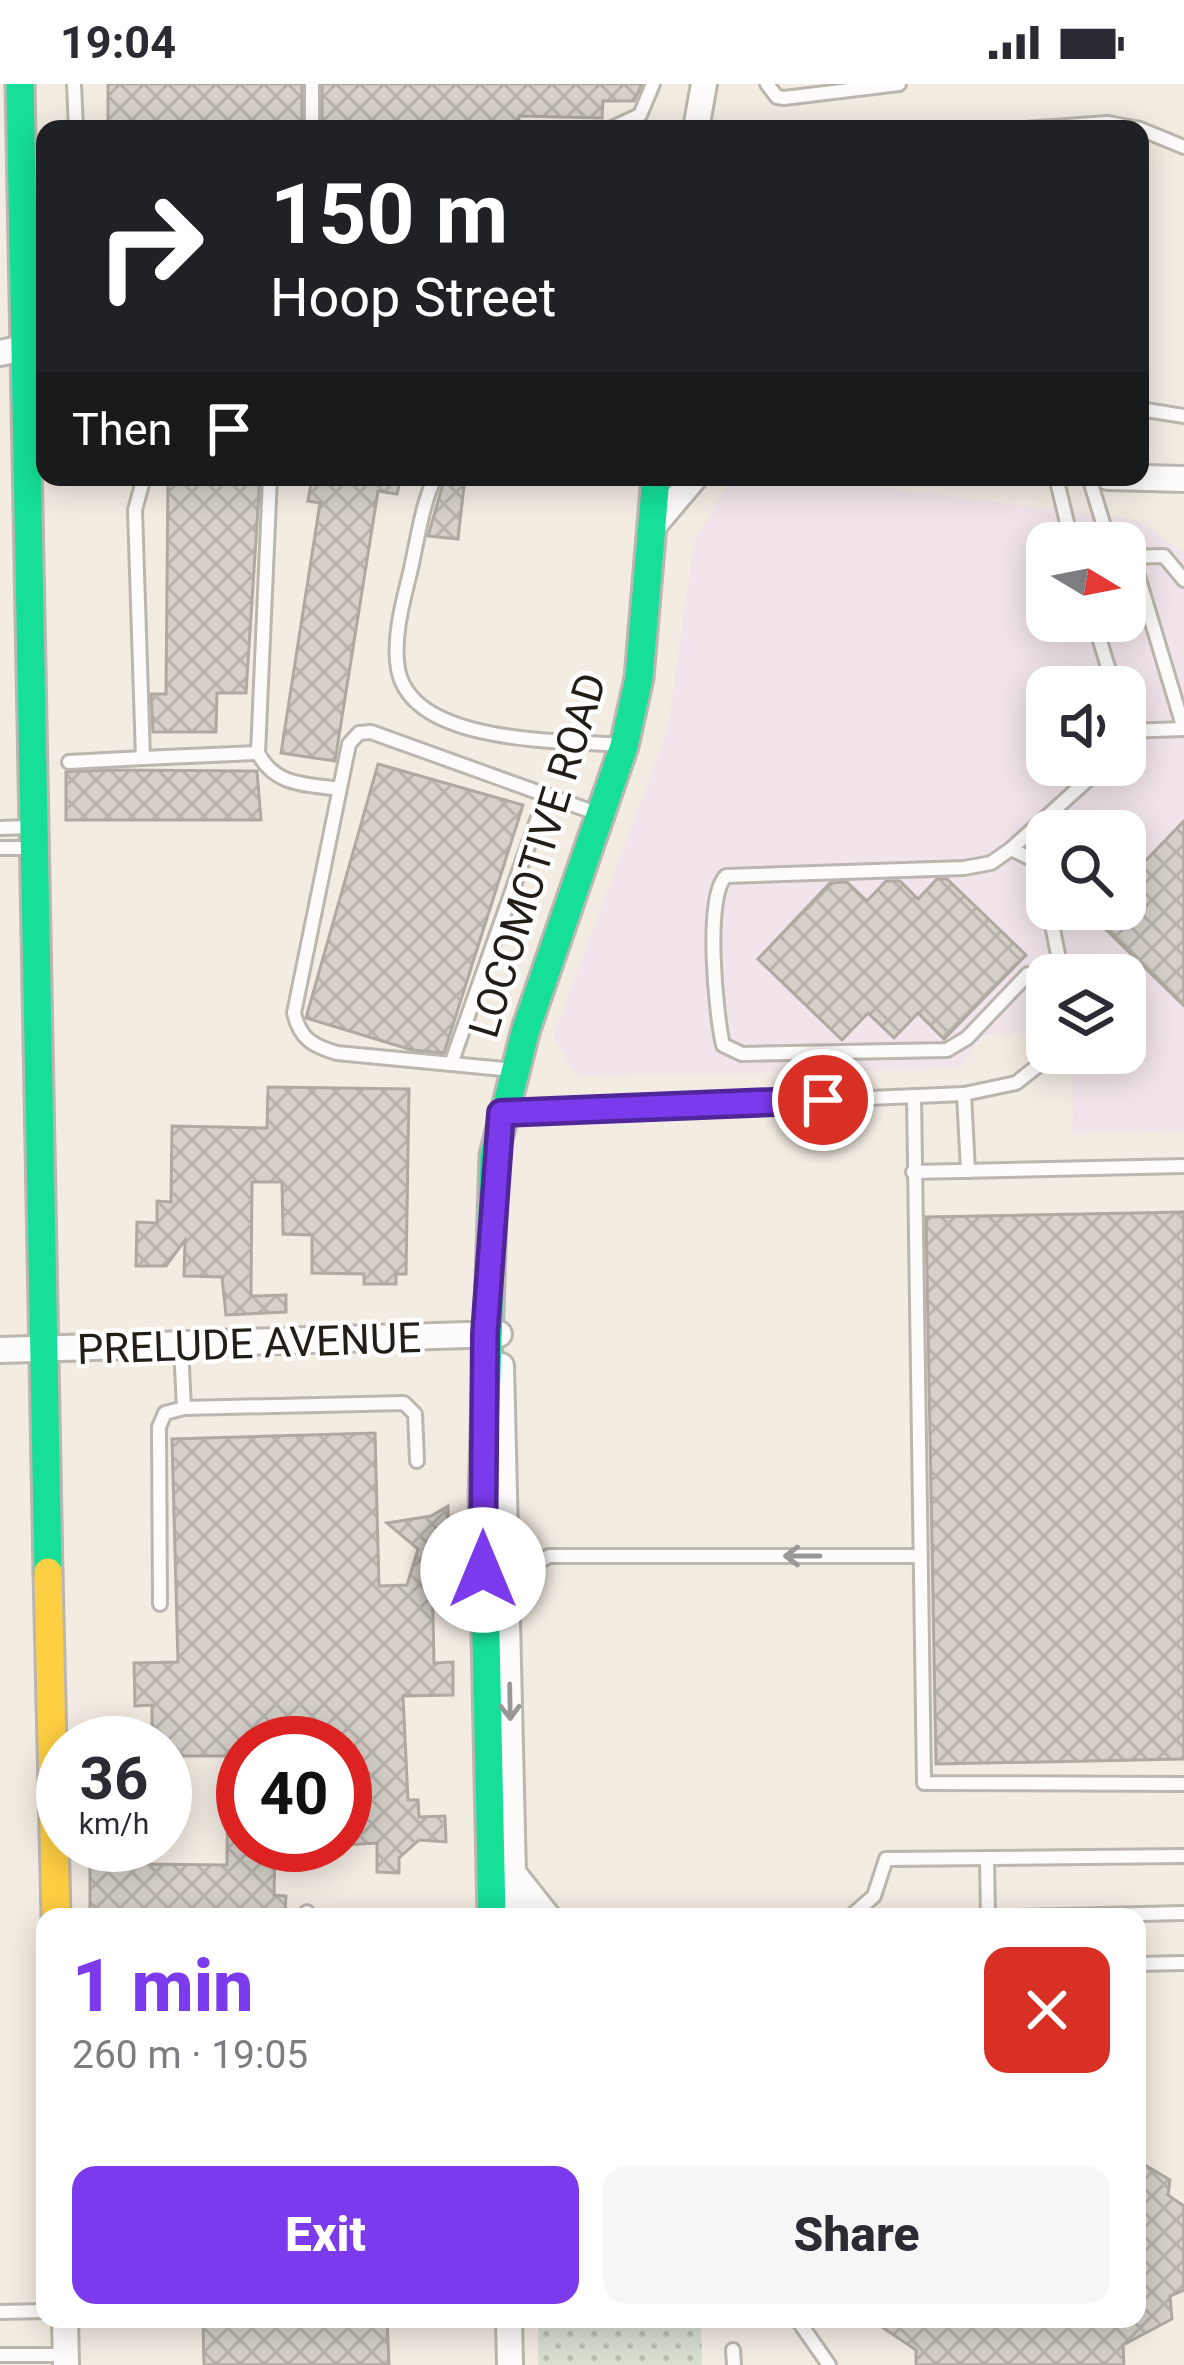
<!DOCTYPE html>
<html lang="en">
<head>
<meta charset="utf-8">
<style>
	:root { --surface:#fff; --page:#f7f7f7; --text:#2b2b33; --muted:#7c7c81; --accent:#7c3aed }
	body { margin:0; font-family:Roboto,sans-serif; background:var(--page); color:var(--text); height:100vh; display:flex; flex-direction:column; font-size:45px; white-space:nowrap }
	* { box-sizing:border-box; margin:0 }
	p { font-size:39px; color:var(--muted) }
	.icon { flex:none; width:66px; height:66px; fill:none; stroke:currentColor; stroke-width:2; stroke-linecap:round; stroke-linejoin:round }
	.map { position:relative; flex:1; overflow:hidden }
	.side { position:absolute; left:36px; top:1824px; width:1110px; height:420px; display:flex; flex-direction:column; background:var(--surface); border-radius:24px; box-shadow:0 6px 30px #0003 }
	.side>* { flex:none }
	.top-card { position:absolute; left:36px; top:36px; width:1113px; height:366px; border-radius:24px; box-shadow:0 6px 30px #0003; background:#202124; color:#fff; overflow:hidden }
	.needle { width:78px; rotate:100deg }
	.fabs { position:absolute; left:1026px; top:438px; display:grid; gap:24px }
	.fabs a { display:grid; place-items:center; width:120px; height:120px; border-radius:24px; background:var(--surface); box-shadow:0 6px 30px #0003; font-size:60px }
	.speed { position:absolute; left:36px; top:1632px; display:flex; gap:24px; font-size:60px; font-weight:700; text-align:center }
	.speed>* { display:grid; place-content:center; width:156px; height:156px; border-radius:50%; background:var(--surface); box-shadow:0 6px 30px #0003; line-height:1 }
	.speed small { font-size:30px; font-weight:400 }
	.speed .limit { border:18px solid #d22; background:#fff; color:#111 }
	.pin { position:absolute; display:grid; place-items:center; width:102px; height:102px; color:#fff; margin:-51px; border:6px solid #fff; border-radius:50%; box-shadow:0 3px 12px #0007 }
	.me { position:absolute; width:132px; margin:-66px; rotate:0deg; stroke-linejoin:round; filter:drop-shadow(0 0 9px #0008) }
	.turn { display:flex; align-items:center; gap:42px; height:252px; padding:0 36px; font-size:54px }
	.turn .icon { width:156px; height:156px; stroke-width:2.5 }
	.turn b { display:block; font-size:84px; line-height:102px }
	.then { display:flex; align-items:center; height:114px; padding:0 36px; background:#0003; gap:24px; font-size:45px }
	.round { display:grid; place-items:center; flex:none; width:126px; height:126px; border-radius:24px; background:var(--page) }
	.head { display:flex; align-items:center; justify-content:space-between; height:204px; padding:0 36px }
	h1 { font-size:72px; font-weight:800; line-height:90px; color:var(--accent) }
	.primary-button { display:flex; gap:24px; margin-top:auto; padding:24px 36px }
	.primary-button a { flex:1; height:138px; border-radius:24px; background:var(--accent); color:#fff; font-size:48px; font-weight:800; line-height:138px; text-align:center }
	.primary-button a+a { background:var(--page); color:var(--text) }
	.status { display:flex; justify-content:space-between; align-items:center; height:84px; padding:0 60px; background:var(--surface); direction:ltr }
	.status svg { height:33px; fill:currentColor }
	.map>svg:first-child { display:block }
	.commercial { fill:#f1e5eb; fill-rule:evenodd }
	.grass { fill:url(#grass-dots) }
	.building { fill:url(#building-cross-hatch); stroke:#afa9a2; stroke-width:3 }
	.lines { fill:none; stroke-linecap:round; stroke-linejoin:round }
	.lane-casing { stroke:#bbb6af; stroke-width:18 }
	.street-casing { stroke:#bbb6af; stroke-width:30 }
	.fast-casing { stroke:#bbb6af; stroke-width:33 }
	.slow-casing { stroke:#bbb6af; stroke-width:33 }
	.lane { stroke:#fdfcfb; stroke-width:12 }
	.street { stroke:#fdfcfb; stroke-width:24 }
	.fast { stroke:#16e098; stroke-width:27 }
	.slow { stroke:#ffcf43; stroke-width:27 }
	.oneway { stroke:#9a9894 }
	.route-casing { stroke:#51269a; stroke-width:30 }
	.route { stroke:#7c3aed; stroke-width:21 }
	.labels { text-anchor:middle; stroke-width:9; stroke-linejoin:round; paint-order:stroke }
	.street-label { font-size:42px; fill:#221e17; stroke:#fff }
</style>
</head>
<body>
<div class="status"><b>19:04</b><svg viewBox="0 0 49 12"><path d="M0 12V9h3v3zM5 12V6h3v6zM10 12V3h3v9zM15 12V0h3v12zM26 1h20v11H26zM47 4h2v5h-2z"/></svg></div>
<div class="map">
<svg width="1184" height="2281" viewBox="0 0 1184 2281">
	<defs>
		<pattern id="grass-dots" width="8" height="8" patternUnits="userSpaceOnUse" patternTransform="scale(3)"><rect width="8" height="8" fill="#d7dfd1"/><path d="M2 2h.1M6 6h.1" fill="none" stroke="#b8bfb3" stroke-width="1.8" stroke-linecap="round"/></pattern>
		<pattern id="building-cross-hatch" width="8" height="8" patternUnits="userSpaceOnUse" patternTransform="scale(3)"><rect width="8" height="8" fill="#d6d0c9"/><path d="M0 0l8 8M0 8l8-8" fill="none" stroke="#b7b2ac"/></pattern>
	</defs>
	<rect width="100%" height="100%" fill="#f3ece3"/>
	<path class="commercial" d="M732,393H802L1136,436L1184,469V1047L1072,1050L1074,969H1125V891H1047V947L983,952L959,985L576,992L553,952L668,644L694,458ZM1047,459H1125V537H1047ZM1047,603H1125V681H1047ZM1047,747H1125V825H1047Z"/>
	<polygon class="grass" points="538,2235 701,2235 702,2281 538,2281"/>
	<g class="building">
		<rect x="108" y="0" width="194" height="45"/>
		<polygon points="322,0 642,0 634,17 603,17 602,34 519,32 518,45 322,45"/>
		<polygon points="168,393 260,393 246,609 217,609 216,648 153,648 151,610 166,610"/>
		<polygon points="312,393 401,393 397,410 378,407 335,677 281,669 320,419 308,417"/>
		<polygon points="445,393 465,393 458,455 428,452"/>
		<polygon points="378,680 523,721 444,969 412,966 306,934"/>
		<polygon points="112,686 257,687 261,736 66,736 66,688"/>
		<polygon points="1184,737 1184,922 1085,825 1125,825 1125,798"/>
		<polygon points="937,795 947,795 1026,871 944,955 918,929 894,954 868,929 842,956 758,875 830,799 847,798 867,817 886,797 900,797 918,815"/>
		<polygon points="268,1003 409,1005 406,1190 396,1190 396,1200 364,1200 364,1190 312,1189 312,1151 283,1150 282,1098 252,1098 251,1212 286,1211 286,1228 226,1231 222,1193 184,1192 185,1156 166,1182 136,1182 137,1138 157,1139 157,1117 171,1118 172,1042 267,1044"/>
		<polygon points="1184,1128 1184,1675 936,1680 926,1133"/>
		<polygon points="375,1349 379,1502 407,1501 418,1465 387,1439 431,1432 448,1422 449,1497 432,1483 434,1579 453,1578 453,1611 403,1612 408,1716 418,1716 419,1733 445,1732 446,1758 419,1756 399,1774 399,1789 377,1788 377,1759 345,1761 345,1659 243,1659 243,1761 275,1761 274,1811 286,1812 285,1828 90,1826 90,1761 136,1761 136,1780 227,1781 228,1672 165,1672 165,1659 152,1659 152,1621 135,1622 134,1579 178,1578 172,1355"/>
		<polygon points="1137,2076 1170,2096 1168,2111 1184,2122 1184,2206 1170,2212 1172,2235 1123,2261 1124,2281 916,2281 916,2266 870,2235 1137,2235"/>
		<polygon points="203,2235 387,2235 389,2281 204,2281"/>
	</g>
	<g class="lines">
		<defs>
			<g id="lane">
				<polyline points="74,0 76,45"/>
				<polyline points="312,0 312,45"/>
				<polyline points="767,0 777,13 784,14 899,0"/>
				<polyline points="610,45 640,31 653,0"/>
				<polyline points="1025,45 1108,39 1140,45"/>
				<polyline points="1140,45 1184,63"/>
				<polyline points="1140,325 1184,332"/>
				<path d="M270,393L258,669C275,702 305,700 339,705"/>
				<path d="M435,393C421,423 417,460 409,493C402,521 393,555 398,585C412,662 564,656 623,661"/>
				<polyline points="1056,393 1072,459"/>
				<polyline points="1089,393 1109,459"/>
				<polyline points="1132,472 1184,645"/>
				<polyline points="1126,473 1164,472 1184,496"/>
				<polyline points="1094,537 1114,603"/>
				<polyline points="1125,647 1184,645"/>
				<polyline points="143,674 258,669"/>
				<polyline points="69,678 143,674 135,426 144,393"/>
				<polyline points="0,744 29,743"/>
				<polyline points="0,764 27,764"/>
				<polyline points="1011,765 1104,681"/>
				<path d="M1047,811L1038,778L1011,765L991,779L964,784L726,792C704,812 716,931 723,961L742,970L947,966L967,954L1028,890L1047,893"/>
				<polyline points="1049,825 1062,891"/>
				<polyline points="451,980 546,711"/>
				<path d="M514,986L337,969C313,962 300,955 294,929L349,660L359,649L371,648L596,729"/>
				<polyline points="964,1010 968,1087"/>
				<polyline points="914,1012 924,1699 1184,1700"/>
				<polyline points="509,1029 964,1010 1016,999 1054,969"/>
				<polyline points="913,1088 1184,1082"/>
				<polyline points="181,1263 184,1324 404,1319 415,1330 417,1377"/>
				<polyline points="507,1495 549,1472 919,1472"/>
				<polyline points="160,1520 159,1343 165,1329 184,1324"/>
				<polyline points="987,1774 988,1833"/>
				<polyline points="307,1833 307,1828"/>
				<polyline points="850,1833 874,1812 886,1775 1184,1772"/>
				<polyline points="1018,1833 1184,1829"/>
				<polyline points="1137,1880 1184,1879"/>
				<polyline points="0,2228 45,2227"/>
				<polyline points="797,2235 829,2281"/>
				<polyline points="733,2266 734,2281"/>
				<polyline points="0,2271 65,2271"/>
			</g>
			<g id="street">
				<polyline points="696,45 704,0"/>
				<polyline points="0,269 45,259"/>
				<polyline points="1108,393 1184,395"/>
				<polyline points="651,445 695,393"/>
				<polyline points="0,1266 499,1250"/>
				<polyline points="501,1282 514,1833"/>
				<polyline points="514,1790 548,1833"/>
				<polyline points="65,2235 66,2281"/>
				<polyline points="509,2235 510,2281"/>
			</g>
			<g id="fast">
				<polyline points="20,0 48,1488"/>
				<polyline points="492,1833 483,1411 494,1071 526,945 624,662 639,594 656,393"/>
			</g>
			<polyline id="slow" points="48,1488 56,1833"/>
		</defs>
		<use href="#lane" class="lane-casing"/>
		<use href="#street" class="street-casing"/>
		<use href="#fast" class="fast-casing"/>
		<use href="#slow" class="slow-casing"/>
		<use href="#lane" class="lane"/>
		<use href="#street" class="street"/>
		<use href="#fast" class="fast"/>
		<use href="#slow" class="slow"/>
	</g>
	<defs><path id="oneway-shaft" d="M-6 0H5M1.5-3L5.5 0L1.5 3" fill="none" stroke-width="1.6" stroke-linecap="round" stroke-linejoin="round" transform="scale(3)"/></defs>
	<g class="oneway">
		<use href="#oneway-shaft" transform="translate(802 1472) rotate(-180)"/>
		<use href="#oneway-shaft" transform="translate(510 1618) rotate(89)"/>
	</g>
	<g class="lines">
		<defs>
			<polyline id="route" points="483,1486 485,1250 501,1029 823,1016"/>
		</defs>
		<use href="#route" class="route-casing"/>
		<use href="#route" class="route"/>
	</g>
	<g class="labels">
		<g class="street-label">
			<text transform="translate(537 771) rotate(-73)" y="15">LOCOMOTIVE ROAD</text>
			<text transform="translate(249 1259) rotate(-2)" y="15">PRELUDE AVENUE</text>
		</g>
	</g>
</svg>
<div class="fabs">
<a><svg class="needle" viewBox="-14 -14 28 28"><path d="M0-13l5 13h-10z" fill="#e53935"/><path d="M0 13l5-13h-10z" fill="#7c7c81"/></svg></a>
<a><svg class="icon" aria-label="sound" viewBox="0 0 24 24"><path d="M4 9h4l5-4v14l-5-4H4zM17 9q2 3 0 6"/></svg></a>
<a><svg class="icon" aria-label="search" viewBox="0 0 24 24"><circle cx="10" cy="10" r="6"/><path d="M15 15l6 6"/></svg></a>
<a><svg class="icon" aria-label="layers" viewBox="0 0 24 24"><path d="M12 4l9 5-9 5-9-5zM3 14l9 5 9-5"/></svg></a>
</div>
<div class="speed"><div>36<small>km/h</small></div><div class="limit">40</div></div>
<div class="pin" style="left:823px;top:1016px;background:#d93025"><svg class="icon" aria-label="arrive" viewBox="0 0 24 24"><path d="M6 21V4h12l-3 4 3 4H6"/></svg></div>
<svg class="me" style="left:483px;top:1486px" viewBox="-20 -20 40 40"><circle r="19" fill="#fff"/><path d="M0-13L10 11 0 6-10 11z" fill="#7c3aed"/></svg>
<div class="top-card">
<div class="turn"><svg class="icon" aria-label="right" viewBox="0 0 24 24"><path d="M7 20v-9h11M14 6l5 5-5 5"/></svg><div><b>150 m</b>Hoop Street</div></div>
<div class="then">Then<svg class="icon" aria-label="arrive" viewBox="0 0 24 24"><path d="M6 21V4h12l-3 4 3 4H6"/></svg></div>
</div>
<section class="side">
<div class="head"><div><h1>1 min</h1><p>260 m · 19:05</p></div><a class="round" style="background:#d93025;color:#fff"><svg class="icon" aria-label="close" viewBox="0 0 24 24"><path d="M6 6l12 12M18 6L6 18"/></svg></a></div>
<div class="primary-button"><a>Exit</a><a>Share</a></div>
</section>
</div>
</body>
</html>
